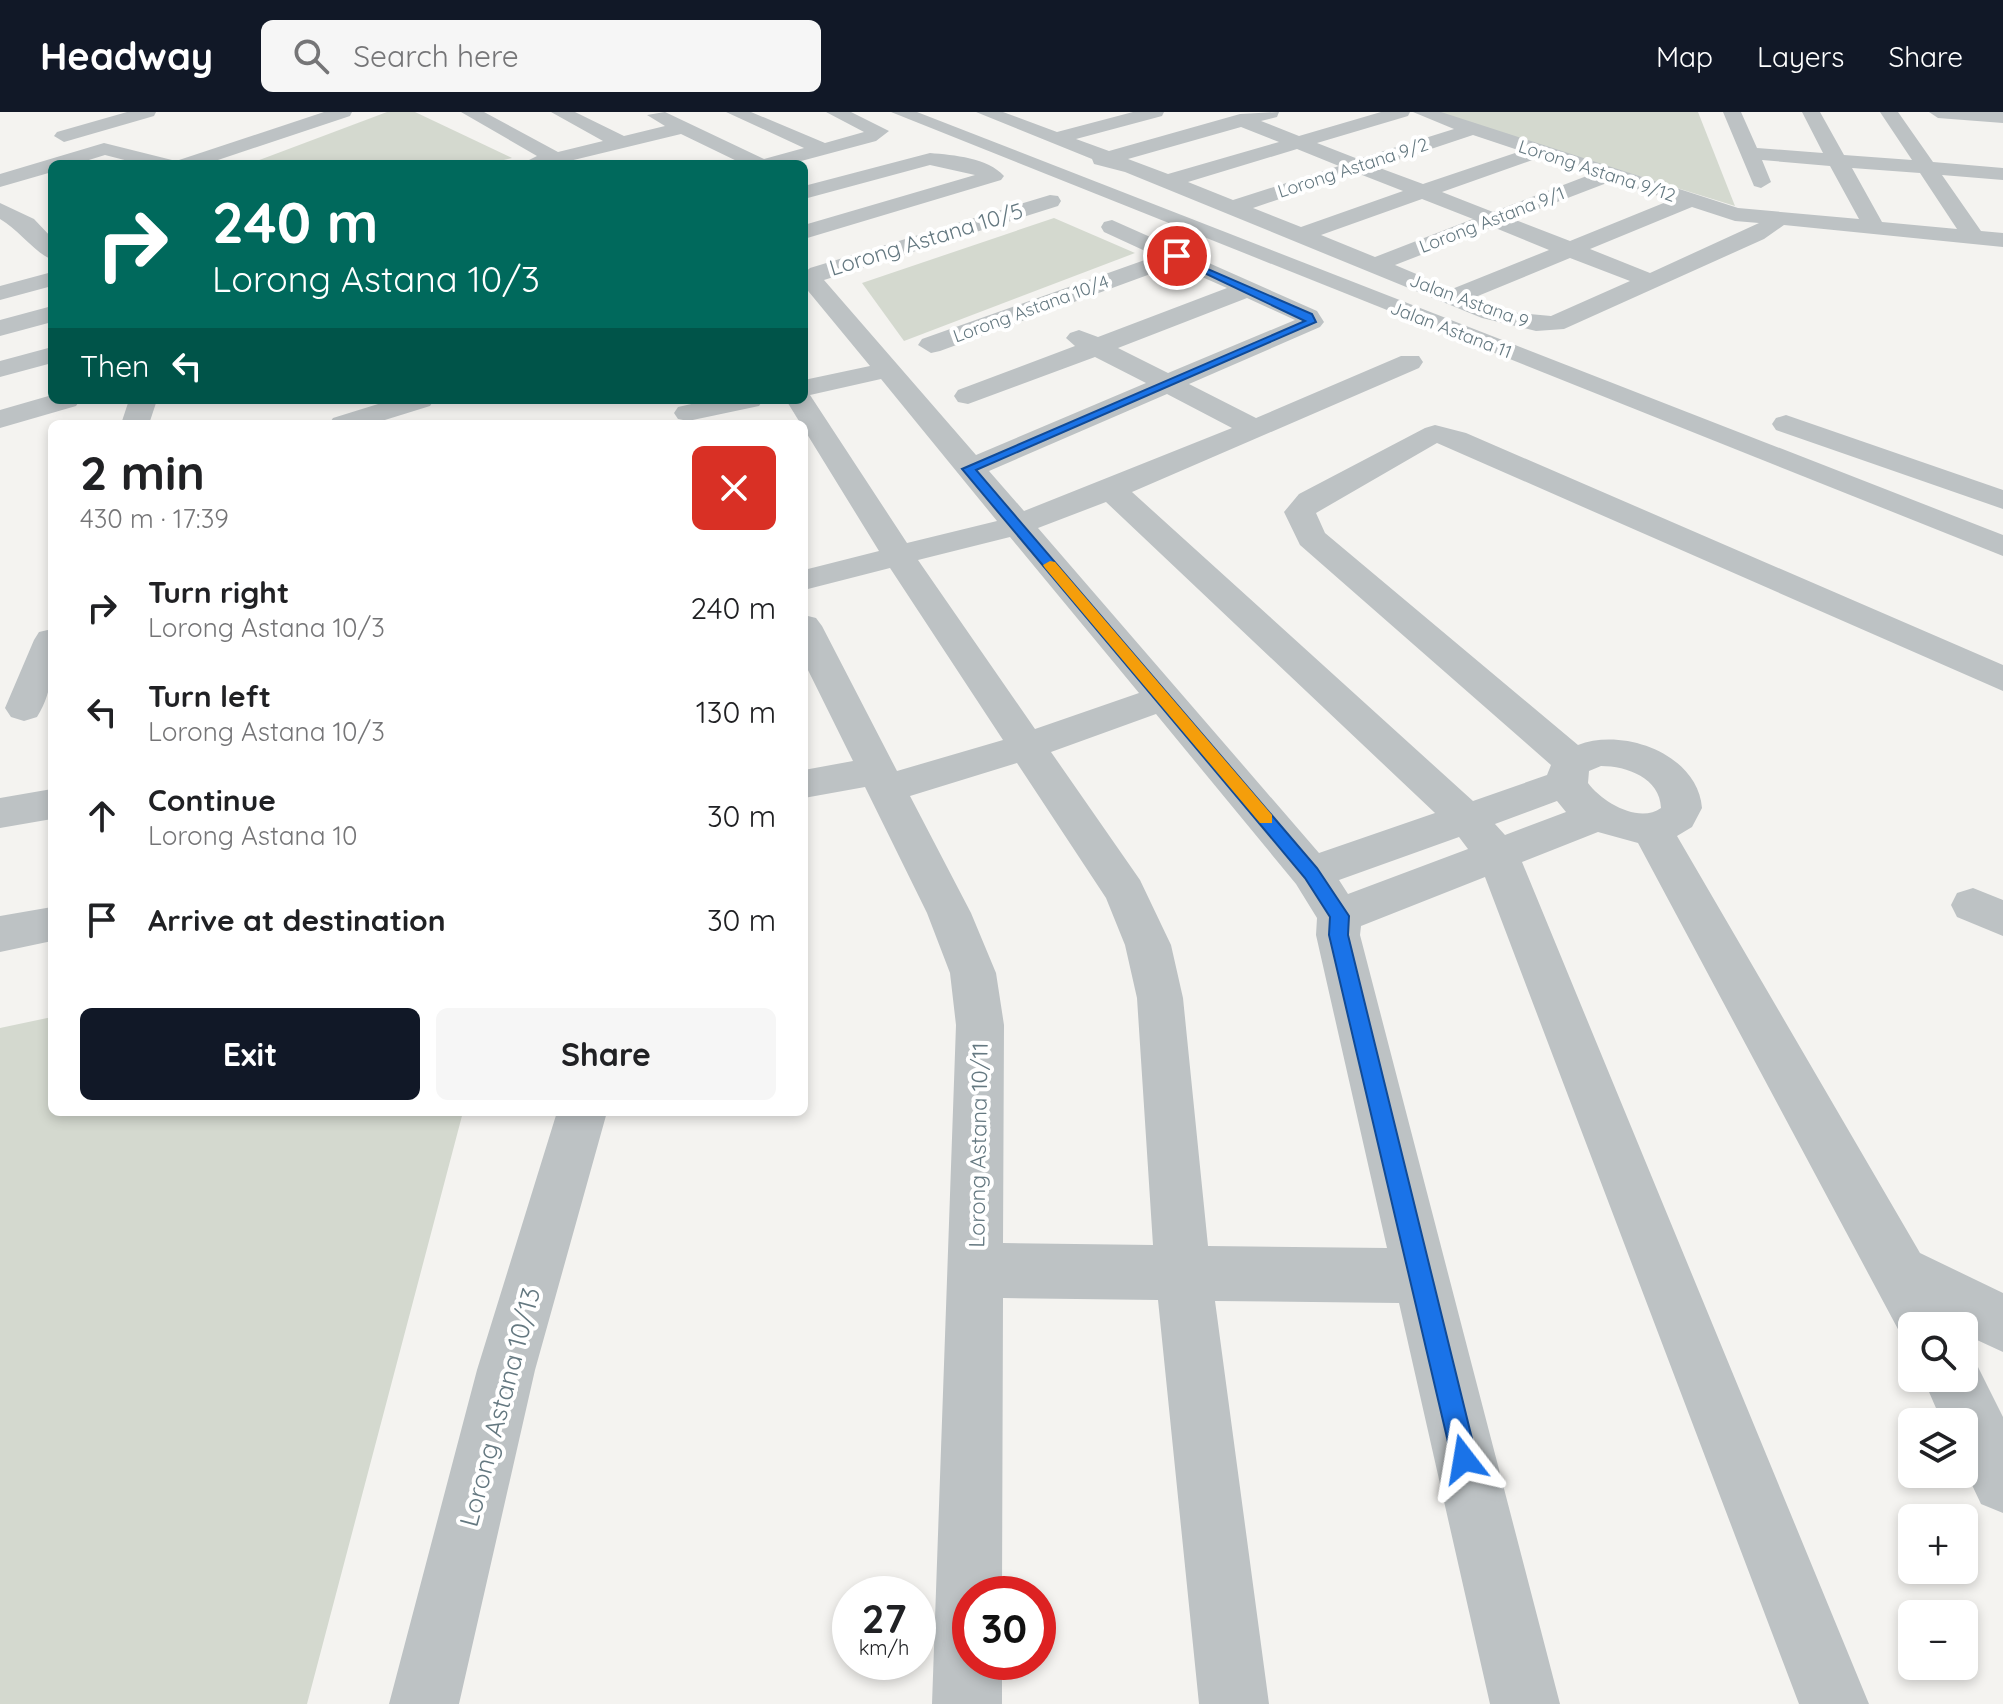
<!DOCTYPE html>
<html lang="en">
<head>
<meta charset="utf-8">
<style>
	:root { --surface:#fff; --page:#f6f6f6; --text:#202124; --muted:#757577; --accent:#111827 }
	body { margin:0; font-family:Quicksand,sans-serif; background:var(--page); color:var(--text); height:100vh; display:flex; flex-direction:column; font-size:30px; white-space:nowrap }
	* { box-sizing:border-box; margin:0 }
	p { font-size:26px; color:var(--muted) }
	.icon { flex:none; width:44px; height:44px; fill:none; stroke:currentColor; stroke-width:2; stroke-linecap:round; stroke-linejoin:round }
	.map { position:relative; flex:1; overflow:hidden }
	.sheet { position:absolute; left:48px; top:308px; width:760px; height:696px; display:flex; flex-direction:column; background:var(--surface); border-radius:12px; box-shadow:0 4px 12px #0003 }
	.sheet>* { flex:none }
	.banner { position:absolute; left:48px; top:48px; width:760px; height:244px; border-radius:12px; box-shadow:0 4px 12px #0003; background:#00695c; color:#fff; overflow:hidden }
	.buttons { position:absolute; left:1898px; top:1200px; display:grid; gap:16px }
	.buttons a { display:grid; place-items:center; width:80px; height:80px; border-radius:12px; background:var(--surface); box-shadow:0 4px 12px #0003; font-size:40px }
	.speed { position:absolute; left:832px; top:1464px; display:flex; gap:16px; font-size:40px; font-weight:700; text-align:center }
	.speed>* { display:grid; place-content:center; width:104px; height:104px; border-radius:50%; background:var(--surface); box-shadow:0 4px 12px #0003; line-height:1 }
	.speed small { font-size:20px; font-weight:400 }
	.speed .limit { border:12px solid #d22; background:#fff; color:#111 }
	.pin { position:absolute; display:grid; place-items:center; width:68px; height:68px; color:#fff; margin:-34px; border:4px solid #fff; border-radius:50%; box-shadow:0 2px 8px #0007 }
	.me { position:absolute; width:88px; margin:-44px; rotate:346deg; stroke-linejoin:round; filter:drop-shadow(0 0 6px #0008) }
	.turn { display:flex; align-items:center; gap:28px; height:168px; padding:0 32px; font-size:36px }
	.turn .icon { width:104px; height:104px; stroke-width:2.5 }
	.turn b { display:block; font-size:56px; line-height:68px }
	.then { display:flex; align-items:center; height:76px; padding:0 32px; background:#0003; gap:16px; font-size:30px }
	.round { display:grid; place-items:center; flex:none; width:84px; height:84px; border-radius:12px; background:var(--page) }
	.summary { display:flex; align-items:center; justify-content:space-between; height:136px; padding:0 32px }
	h1 { font-size:48px; font-weight:700; line-height:60px }
	.button { display:flex; gap:16px; margin-top:auto; padding:16px 32px }
	.button a { flex:1; height:92px; border-radius:12px; background:var(--accent); color:#fff; font-size:32px; font-weight:700; line-height:92px; text-align:center }
	.button a+a { background:var(--page); color:var(--text) }
	ul { padding:0; list-style:none }
	li { display:flex; align-items:center; gap:24px; height:104px; padding:0 32px }
	li div { flex:1 }
	li b { display:block; font-size:30px }
	li em { font-style:normal }
	header { display:flex; align-items:center; gap:48px; box-sizing:border-box; height:112px; padding:0 40px; background:var(--accent); color:#fff }
	header strong { font-size:38px }
	nav { display:flex; gap:44px; margin-inline-start:auto; font-size:28px }
	.search { width:560px; height:72px; background:var(--page); display:flex; align-items:center; gap:20px; box-sizing:border-box; padding:0 28px; border-radius:12px; color:var(--muted); font-size:30px }
	.map>svg:first-child { display:block }
	.green { fill:#d4d9cf }
	.lines { fill:none; stroke-linecap:round; stroke-linejoin:round }
	.minor { fill:#bdc2c4; fill-rule:evenodd }
	.route { fill:#1a73e8; stroke:#114b97; stroke-width:2 }
	.slow { fill:#f59e0b }
	.labels { text-anchor:middle; stroke-width:8; stroke-linejoin:round; paint-order:stroke }
	.far-street-label { font-size:18px; fill:#647880; stroke:#fff }
	.street-label { font-size:22px; fill:#647880; stroke:#fff }
	.near-street-label { font-size:26px; fill:#647880; stroke:#fff }
</style>
</head>
<body>
<header>
<strong>Headway</strong>
<div class="search"><svg class="icon" aria-label="search" viewBox="0 0 24 24"><circle cx="10" cy="10" r="6"/><path d="M15 15l6 6"/></svg>Search here</div>
<nav><a>Map</a><a>Layers</a><a>Share</a></nav>
</header>
<div class="map">
<svg width="2003" height="1592" viewBox="0 0 2003 1592">
	<rect width="100%" height="100%" fill="#f4f3f0"/>
	<g class="green">
		<polygon points="387,0 415,0 512,46 487,52 249,52"/>
		<polygon points="1432,0 1698,0 1735,94"/>
		<polygon points="1054,106 1135,141 904,229 862,171"/>
		<polygon points="52,905 52,1000 463,1000 307,1592 0,1592 0,916"/>
	</g>
	<g class="lines">
		<g class="minor">
			<polygon points="127,0 156,0 154,4 64,30 54,24 57,20"/>
			<polygon points="324,0 352,0 350,4 206,52 176,52 179,48"/>
			<polygon points="461,0 484,0 558,40 603,29 551,0 575,0 624,24 665,14 647,3 665,0 764,47 804,36 726,0 751,0 825,31 864,20 826,0 851,0 889,19 876,29 790,52 743,52 681,22 557,52 521,52 537,44"/>
			<polygon points="891,0 917,0 2003,423 2003,444"/>
			<path d="M976,0H1003L1057,20L1133,0H1164L1162,4L1076,27L1109,39L1240,2L1279,0L1277,5L1261,9L1299,24L1381,0H1410L1408,4L1317,31L1358,47L1454,17L1413,0H1441L1738,96L1859,107L1830,54L1762,48L1771,70L1761,76L1754,74L1723,0H1741L1757,36L1823,41L1802,0H1820L1844,43L1912,48L1880,0H1898L1933,50L2003,56V68L1942,63L1981,119L2003,121V135L1784,113L1764,127L1564,217L1536,219L1482,206L1125,60L1094,52L1092,47ZM1241,15L1279,30L1168,62L1128,47ZM1473,23L1521,39L1423,72L1377,55ZM1297,37L1339,54L1233,88L1188,70ZM1541,45L1592,62L1493,100L1442,80ZM1852,56L1920,61L1957,117L1882,110ZM1357,61L1403,79L1301,115L1253,96ZM1612,69L1671,88L1570,129L1513,107ZM1422,87L1473,107L1375,145L1321,123ZM1692,95L1735,109L1759,111L1650,161L1590,137ZM1493,115L1549,138L1452,177L1395,153ZM1570,146L1630,169L1551,204L1518,201L1473,186Z"/>
			<polygon points="1929,0 2003,0 2003,11 1938,6"/>
			<polygon points="104,31 172,48 175,52 140,52 105,43 76,52 52,52 52,60 0,75 0,62"/>
			<path d="M930,41C954,43 988,46 1004,64L1001,68L804,127V113L975,63L930,53L804,87V74Z"/>
			<path d="M1050,83L1058,84L1061,89L1058,94L824,168L976,343L1146,271L1095,245L968,292L958,290L954,284L958,278L1075,234L1066,226L1070,221L1079,218L1098,225L1227,176L1175,153L940,239L931,241L918,233L922,227L1156,144L1104,120L1101,115L1104,110L1112,108L1317,199L1324,210L1320,215L1189,272L1256,306L1401,244H1419L1423,250L1419,256L1132,380L1473,689L1547,663L1551,653L1300,433L1284,400L1299,382L1425,316L1435,313L1466,321L2003,553V579L1437,331L1316,401L1325,421L1578,633C1623,615 1698,642 1702,696L1692,715L1677,724L1920,1141L2003,1181V1240L1964,1222V1214H1912V1236L1907,1234L1638,731L1598,720L1522,750L1869,1592H1799L1485,765L1361,814L1360,823L1560,1592H1490L1399,1191L1215,1189L1269,1592H1199L1158,1188L1003,1186L1002,1482H970V1550H1002V1592H932L956,913L950,861L927,801L865,675L804,686V658L853,649L804,550V503L816,506L822,514L897,659L1003,628L890,456L804,478V458L879,439L786,288H804V268L870,254L804,174V161L810,156ZM1247,186L1295,208L1168,261L1118,236ZM881,267L997,409L907,431L810,283ZM1167,282L1232,316L1024,399L989,359ZM1106,390L1435,701L1319,741L1038,416ZM1010,425L1139,581L1035,617L918,448ZM1156,602L1296,772L1317,806L1316,823L1387,1136L1208,1134L1183,886L1171,833L1140,768L1051,640ZM1017,651L1106,786L1125,833L1137,886L1153,1133L1003,1131L1004,913L996,861L971,801L910,684ZM1601,654C1627,654 1660,666 1661,696C1639,712 1602,690 1588,671L1589,659ZM1557,689L1566,700L1505,723L1495,712ZM1459,725L1468,737L1348,782L1339,768Z"/>
			<path d="M0,91L34,107L52,126V147C38,144 18,117 0,107Z"/>
			<polygon points="52,160 52,174 0,188 0,174"/>
			<polygon points="52,194 52,210 0,224 0,208"/>
			<polygon points="52,235 52,251 0,265 0,249"/>
			<polygon points="52,283 52,288 80,288 76,294 0,316 0,298"/>
			<polygon points="129,288 157,288 149,312 121,312"/>
			<polygon points="391,288 434,288 430,294 372,312 329,312 333,306"/>
			<polygon points="709,288 763,288 759,294 688,309 678,307 674,301 678,295"/>
			<polygon points="1786,303 2003,378 2003,397 1776,318 1772,312 1776,306"/>
			<path d="M52,517C52,549 55,577 37,605L24,609L11,605L5,596L34,528L39,520Z"/>
			<polygon points="52,677 52,707 0,716 0,686"/>
			<polygon points="1973,776 2003,788 2003,824 1957,805 1951,793 1957,781"/>
			<polygon points="52,795 52,829 0,840 0,804"/>
			<polygon points="557,1000 607,1000 535,1258 459,1592 389,1592 477,1258"/>
			<polygon points="1964,1241 1973,1245 2003,1305 2003,1401 1981,1392 1964,1356 1964,1310 1942,1310 1923,1266 1964,1266"/>
		</g>
	</g>
	<polygon class="route" points="1173,142 1312,202 1316,210 976,358 1317,756 1349,804 1348,823 1477,1347 1473,1356 1464,1360 1455,1356 1452,1347 1329,823 1330,805 1305,766 962,357 1305,209 1173,146"/>
	<polygon class="slow" points="1050,449 1055,450 1272,703 1272,711 1260,711 1045,456 1043,453"/>
	<g class="labels">
		<g class="far-street-label">
			<text transform="translate(1353 56) rotate(-18)" y="6">Lorong Astana 9/2</text>
			<text transform="translate(1597 59) rotate(18)" y="6">Lorong Astana 9/12</text>
			<text transform="translate(1492 108) rotate(-21)" y="6">Lorong Astana 9/1</text>
			<text transform="translate(1469 189) rotate(20)" y="6">Jalan Astana 9</text>
			<text transform="translate(1031 197) rotate(-20)" y="6">Lorong Astana 10/4</text>
			<text transform="translate(1451 218) rotate(21)" y="6">Jalan Astana 11</text>
		</g>
		<g class="street-label">
			<text transform="translate(926 127) rotate(-17)" y="8">Lorong Astana 10/5</text>
			<text transform="translate(978 1033) rotate(-89)" y="8">Lorong Astana 10/11</text>
		</g>
		<g class="near-street-label">
			<text transform="translate(500 1295) rotate(-75)" y="9">Lorong Astana 10/13</text>
		</g>
	</g>
</svg>
<div class="buttons">
<a><svg class="icon" aria-label="search" viewBox="0 0 24 24"><circle cx="10" cy="10" r="6"/><path d="M15 15l6 6"/></svg></a>
<a><svg class="icon" aria-label="layers" viewBox="0 0 24 24"><path d="M12 4l9 5-9 5-9-5zM3 14l9 5 9-5"/></svg></a>
<a>+</a>
<a>−</a>
</div>
<div class="speed"><div>27<small>km/h</small></div><div class="limit">30</div></div>
<div class="pin" style="left:1177px;top:144px;background:#d93025"><svg class="icon" aria-label="arrive" viewBox="0 0 24 24"><path d="M6 21V4h12l-3 4 3 4H6"/></svg></div>
<svg class="me" style="left:1464px;top:1347px" viewBox="-20 -20 40 40"><path d="M0-17L14 15 0 8-14 15z" fill="#1a73e8" stroke="#fff" stroke-width="4"/></svg>
<div class="banner">
<div class="turn"><svg class="icon" aria-label="right" viewBox="0 0 24 24"><path d="M7 20v-9h11M14 6l5 5-5 5"/></svg><div><b>240 m</b>Lorong Astana 10/3</div></div>
<div class="then">Then<svg class="icon" aria-label="left" viewBox="0 0 24 24"><path d="M17 20v-9H6M10 6l-5 5 5 5"/></svg></div>
</div>
<section class="sheet">
<div class="summary"><div><h1>2 min</h1><p>430 m · 17:39</p></div><a class="round" style="background:#d93025;color:#fff"><svg class="icon" aria-label="close" viewBox="0 0 24 24"><path d="M6 6l12 12M18 6L6 18"/></svg></a></div>
<ul>
<li><svg class="icon" aria-label="right" viewBox="0 0 24 24"><path d="M7 20v-9h11M14 6l5 5-5 5"/></svg><div><b>Turn right</b><p>Lorong Astana 10/3</p></div><em>240 m</em></li>
<li><svg class="icon" aria-label="left" viewBox="0 0 24 24"><path d="M17 20v-9H6M10 6l-5 5 5 5"/></svg><div><b>Turn left</b><p>Lorong Astana 10/3</p></div><em>130 m</em></li>
<li><svg class="icon" aria-label="ahead" viewBox="0 0 24 24"><path d="M12 20V5M6 11l6-6 6 6"/></svg><div><b>Continue</b><p>Lorong Astana 10</p></div><em>30 m</em></li>
<li><svg class="icon" aria-label="arrive" viewBox="0 0 24 24"><path d="M6 21V4h12l-3 4 3 4H6"/></svg><div><b>Arrive at destination</b></div><em>30 m</em></li>
</ul>
<div class="button"><a>Exit</a><a>Share</a></div>
</section>
</div>
</body>
</html>
